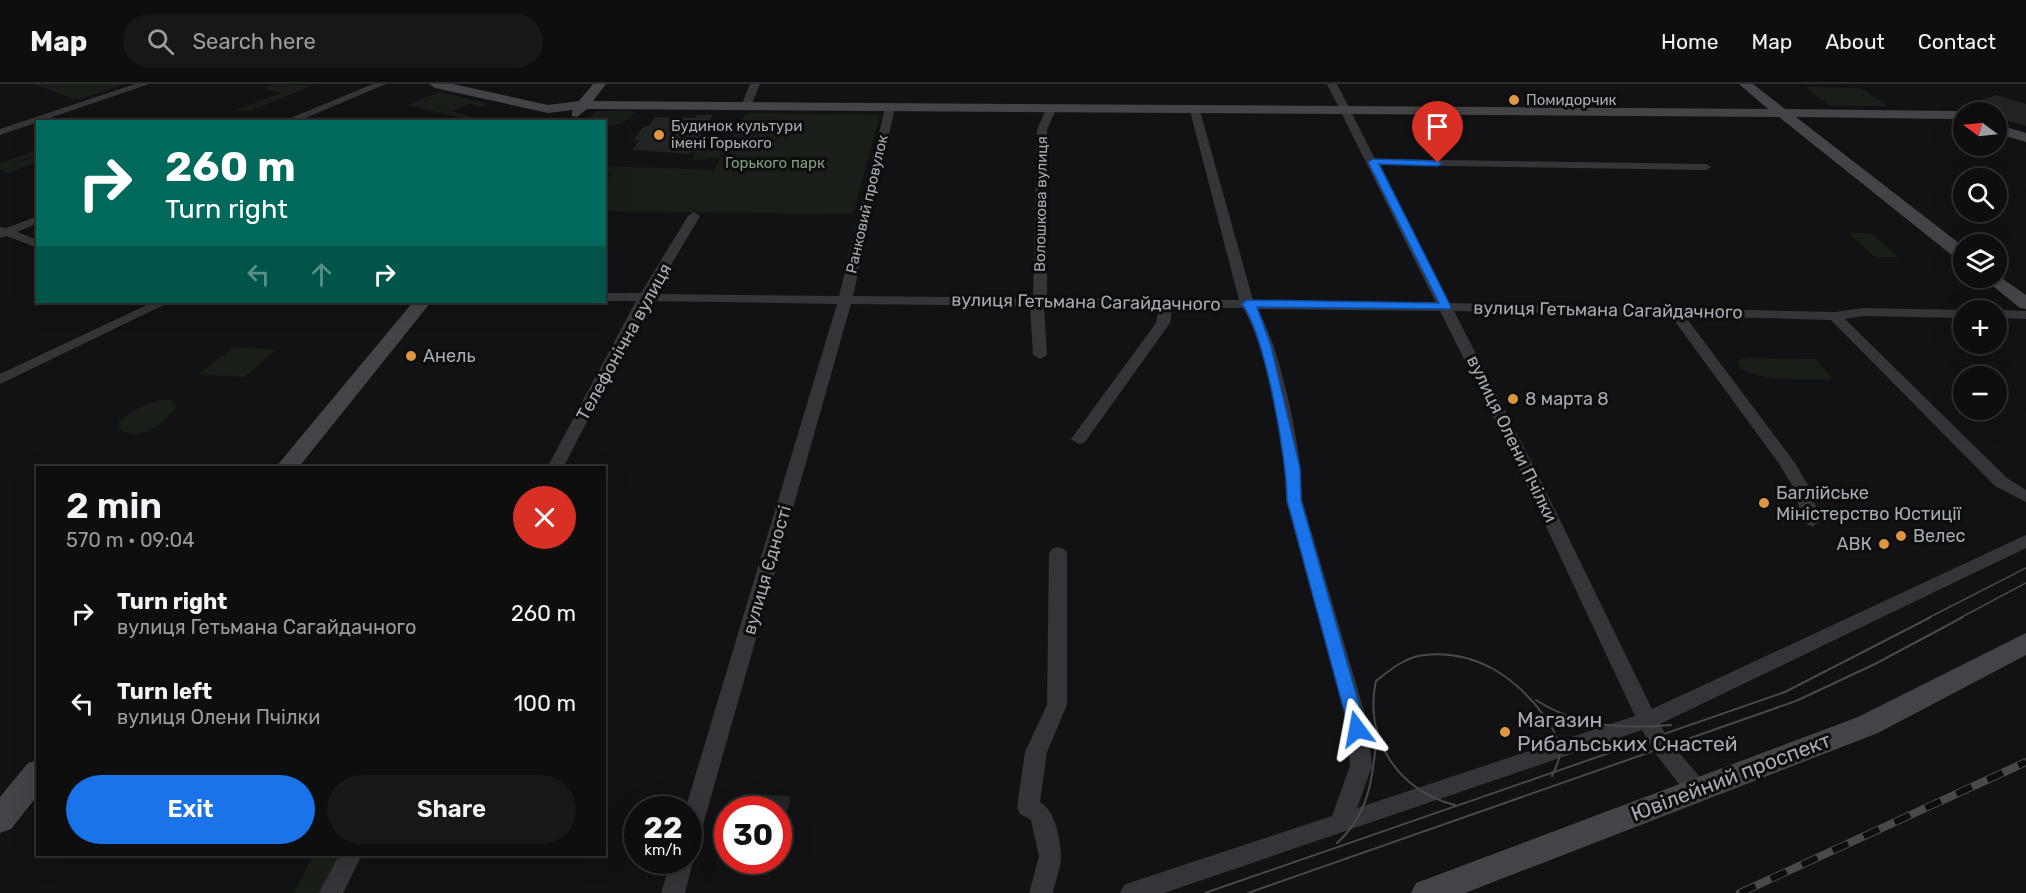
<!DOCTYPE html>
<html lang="en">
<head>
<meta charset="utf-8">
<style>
	:root { --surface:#0e0e0f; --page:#171718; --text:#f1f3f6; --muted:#9b9c9e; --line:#2e2e2f; --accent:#1a73e8 }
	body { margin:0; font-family:Rubik,sans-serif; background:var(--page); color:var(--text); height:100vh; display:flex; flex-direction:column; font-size:22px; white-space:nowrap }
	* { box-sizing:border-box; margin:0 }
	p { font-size:20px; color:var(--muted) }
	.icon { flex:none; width:33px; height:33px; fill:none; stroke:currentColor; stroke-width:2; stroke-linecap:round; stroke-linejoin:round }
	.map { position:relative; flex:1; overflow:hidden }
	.details { position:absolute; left:36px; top:382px; width:570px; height:390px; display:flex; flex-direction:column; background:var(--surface); border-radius:0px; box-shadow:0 6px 24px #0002,0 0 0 2px var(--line) }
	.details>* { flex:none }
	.top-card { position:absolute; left:36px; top:36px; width:570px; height:183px; border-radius:0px; box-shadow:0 6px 24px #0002,0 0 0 2px var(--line); background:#00695c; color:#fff; overflow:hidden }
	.needle { width:39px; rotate:285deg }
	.buttons { position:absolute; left:1953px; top:18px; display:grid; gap:12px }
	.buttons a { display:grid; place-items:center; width:54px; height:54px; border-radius:50%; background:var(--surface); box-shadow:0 6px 24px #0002,0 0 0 2px var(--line); font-size:30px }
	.speed { position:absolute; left:624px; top:712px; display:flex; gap:12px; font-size:30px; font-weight:700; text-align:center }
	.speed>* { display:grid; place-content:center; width:78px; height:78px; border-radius:50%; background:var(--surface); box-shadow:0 6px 24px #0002,0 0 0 2px var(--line); line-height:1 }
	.speed small { font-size:15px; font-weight:400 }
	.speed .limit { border:9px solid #d22; background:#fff; color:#111 }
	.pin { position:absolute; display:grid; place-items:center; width:51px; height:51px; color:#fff; margin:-62px -26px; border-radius:50% 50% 50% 0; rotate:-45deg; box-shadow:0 0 6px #0007 }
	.pin .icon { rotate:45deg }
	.me { position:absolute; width:66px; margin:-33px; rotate:347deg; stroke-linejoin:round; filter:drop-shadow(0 0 4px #0008) }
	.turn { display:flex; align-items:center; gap:21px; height:126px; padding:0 30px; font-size:27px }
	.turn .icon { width:78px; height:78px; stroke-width:2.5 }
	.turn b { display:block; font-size:42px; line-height:51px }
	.lanes { display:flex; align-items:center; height:57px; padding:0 30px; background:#0003; justify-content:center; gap:30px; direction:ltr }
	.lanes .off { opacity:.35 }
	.round { display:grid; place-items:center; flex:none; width:63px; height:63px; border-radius:32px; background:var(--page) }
	.overview { display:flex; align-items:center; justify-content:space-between; height:102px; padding:0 30px }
	h1 { font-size:36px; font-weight:600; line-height:45px }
	.button { display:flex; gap:12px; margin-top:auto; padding:12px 30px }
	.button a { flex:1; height:69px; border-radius:36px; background:var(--accent); color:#fff; font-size:24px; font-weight:600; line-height:69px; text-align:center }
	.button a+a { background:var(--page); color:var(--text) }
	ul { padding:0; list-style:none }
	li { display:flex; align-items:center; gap:18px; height:90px; padding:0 30px }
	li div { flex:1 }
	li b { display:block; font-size:22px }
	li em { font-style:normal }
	header { display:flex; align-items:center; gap:36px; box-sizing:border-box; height:84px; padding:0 30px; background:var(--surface); border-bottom:2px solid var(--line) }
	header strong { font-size:28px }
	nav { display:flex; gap:33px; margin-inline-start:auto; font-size:21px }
	.search { width:420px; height:54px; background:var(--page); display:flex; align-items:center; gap:15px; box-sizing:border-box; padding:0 21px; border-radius:33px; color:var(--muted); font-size:22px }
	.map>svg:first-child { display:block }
	.green { fill:#191e19 }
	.building { fill:#222324 }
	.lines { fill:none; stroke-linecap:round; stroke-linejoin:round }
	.street { fill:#343538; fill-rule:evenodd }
	.secondary { fill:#424448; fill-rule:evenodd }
	.tram-far1 { stroke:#47494d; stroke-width:1.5 }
	.tram { stroke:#47494d; stroke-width:2 }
	.rail-casing { stroke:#47494d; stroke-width:8 }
	.rail { stroke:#0d0d0e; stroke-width:6; stroke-dasharray:17; stroke-linecap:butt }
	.route { fill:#1a73e8; stroke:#114b97; stroke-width:1.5 }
	.poi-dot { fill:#dd9741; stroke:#0d0d0e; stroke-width:2 }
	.labels { text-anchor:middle; stroke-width:6; stroke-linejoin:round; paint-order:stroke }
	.far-poi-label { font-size:15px; fill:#a5abb3; stroke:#0d0d0e; text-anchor:start }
	.far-park-label { font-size:15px; fill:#809c7e; stroke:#0d0d0e }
	.far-street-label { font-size:15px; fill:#a5abb3; stroke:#0d0d0e }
	.street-label { font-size:18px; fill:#a5abb3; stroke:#0d0d0e }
	.poi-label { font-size:18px; fill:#a5abb3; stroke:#0d0d0e; text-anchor:start }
	.near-poi-label { font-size:21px; fill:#a5abb3; stroke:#0d0d0e; text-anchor:start }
	.near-street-label { font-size:21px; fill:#a5abb3; stroke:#0d0d0e }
</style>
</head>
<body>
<header>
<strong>Map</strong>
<div class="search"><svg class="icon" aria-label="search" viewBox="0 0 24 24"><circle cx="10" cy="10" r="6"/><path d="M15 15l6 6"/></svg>Search here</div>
<nav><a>Home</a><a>Map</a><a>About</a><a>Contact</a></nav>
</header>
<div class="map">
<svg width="2026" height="809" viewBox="0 0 2026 809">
	<rect width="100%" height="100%" fill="#121214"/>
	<g class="green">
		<polygon points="33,0 125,0 77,16"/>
		<polygon points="274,0 314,1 250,27 233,27 281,9 263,4"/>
		<polygon points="1805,3 1861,4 1888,22 1830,22"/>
		<polygon points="439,8 488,20 481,23 470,20 453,27 476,34 470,36 406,21"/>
		<path d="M597,27H633L634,29C627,38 617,42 606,42L604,38L587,37Z"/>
		<polygon points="746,29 880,31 853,130 605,127 605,99 611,89 605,89 605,82 714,86"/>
		<polygon points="698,56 727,56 720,73 693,76 696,69 691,68"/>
		<polygon points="37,66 37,71 17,78 37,72 37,78 9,89 0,86 0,79"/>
		<polygon points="1848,149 1870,149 1899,173 1875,173"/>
		<polygon points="234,263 275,266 245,293 199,290"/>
		<path d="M1748,274L1815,275L1833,295C1809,294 1754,300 1738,281L1739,276Z"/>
		<path d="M171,316L177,321L175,324C164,339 137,362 119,343V338C132,326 153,314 171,316Z"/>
		<polygon points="314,771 340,771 320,809 294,809"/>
	</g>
	<g class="building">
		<polygon points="1996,11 2026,20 2026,42 1996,33 1996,28 1984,28 1965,22"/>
		<polygon points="697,31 713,31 690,70 632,66 639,57 634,56 644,42 649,42 655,33 695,34"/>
		<polygon points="743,710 791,712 788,726 739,726"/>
	</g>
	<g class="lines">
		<g class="street">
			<polygon points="135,0 149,0 0,51 0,45"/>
			<polygon points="373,0 386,0 296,38 281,38"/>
			<polygon points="750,0 760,0 751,22 746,25 741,22"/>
			<path d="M1327,0H1337L1375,75L1706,80L1711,83L1706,86L1379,81L1449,219L1835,228L1863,224L1966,226H1964V234L1863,232L1845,235L2007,394L2026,406V418L1995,402L1831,236L1685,232L1795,379L1809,403L1821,437L1812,443L1803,437L1793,403L1780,381L1671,232L1454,227L1537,389L1652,625L2026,451V464L1660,640L1669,657L1705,699L1708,706L1705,713L1697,715L1689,713L1655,669L1642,646L1164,809H1120L1124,801L1132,798L1332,732L1350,682L1347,637L1286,416C1287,370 1267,263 1243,224H1172L1170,239L1085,358L1079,360L1071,355L1156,239L1159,223L1044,222L1047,271L1040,275L1033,271L1030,222L851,220L699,755L696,762L688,765V726H685L837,220L649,217L563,384H547L636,217H604V209H641L688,132L694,128L700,132L654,210L839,212L885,24L890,21L895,24L853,212L1033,214L1037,46L1046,25L1051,22L1056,25L1047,46V214L1239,216L1190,27L1195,24L1200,27L1253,216L1436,219ZM1257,225L1440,227L1521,389L1635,632L1357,724L1372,682L1367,637L1302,416C1303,370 1281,263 1257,225Z"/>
			<polygon points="38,132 38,139 17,148 38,156 38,164 6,152 0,154 0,143 6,144"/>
			<polygon points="153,218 170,218 0,300 0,290"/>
			<polygon points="1994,226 1996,226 2026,227 2026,235 1996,234 1996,226"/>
			<path d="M1058,463L1064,465L1067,469V621L1047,668L1040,718C1055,727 1060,753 1061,770C1062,782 1055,797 1053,809H1029L1039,772L1031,736L1020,730L1017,723L1025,668L1047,621L1049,469L1052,465Z"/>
			<polygon points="688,769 693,777 685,809 661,809 671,777 688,777"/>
			<polygon points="339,771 362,771 343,809 319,809"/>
		</g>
		<g class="secondary">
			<polygon points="429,0 453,0 548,21 579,17 593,0 606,0 593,17 1768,25 1739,0 1753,0 1785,25 1955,27 1964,29 1964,38 1954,35 1796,33 1964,163 1964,177 1958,176 1779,33 587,25 577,33 572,32 572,26 548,29 435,4"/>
			<polygon points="1996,40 2026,49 2026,58 1996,49"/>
			<polygon points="1996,190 2026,211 2026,225 2020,224 1983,194 1996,194"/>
			<polygon points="413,218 431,218 298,384 275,384"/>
			<polygon points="2026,549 2026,571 1878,649 1465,809 1411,809 1416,799 1858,633"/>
			<polygon points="38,676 38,711 11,745 0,749 0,713 28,679"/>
		</g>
		<g class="tram-far1">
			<polyline points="1928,534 2026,484"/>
			<polyline points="1960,534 2026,499"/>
		</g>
		<g class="tram">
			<path d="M1536,616C1578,643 1622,645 1671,641"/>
			<path d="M1455,721C1399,708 1363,654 1376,597C1390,586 1405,573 1424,571C1475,565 1516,593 1545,633C1552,643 1561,657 1560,670C1559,678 1555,685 1552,692"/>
			<path d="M1337,759C1370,730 1373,691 1377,650"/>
			<polyline points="1205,809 1785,608 1931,533"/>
			<polyline points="1248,809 1796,617 1875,580 1963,533"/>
		</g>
		<defs>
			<polyline id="rail" points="1740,809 2026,678"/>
		</defs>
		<use href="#rail" class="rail-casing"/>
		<use href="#rail" class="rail"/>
	</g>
	<path class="route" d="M1373,75L1438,77L1442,79L1438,82L1379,80L1451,223L1450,225L1257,223L1271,262L1300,384L1301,416L1366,645L1363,650H1351L1349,645L1287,416C1287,375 1265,250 1242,220L1247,216L1439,219L1368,78Z"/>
	<g class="poi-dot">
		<circle cx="1514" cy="16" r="6"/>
		<circle cx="659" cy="51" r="6"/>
		<circle cx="411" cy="272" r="6"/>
		<circle cx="1513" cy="315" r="6"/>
		<circle cx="1764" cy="419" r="6"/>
		<circle cx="1901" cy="452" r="6"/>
		<circle cx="1884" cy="460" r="6"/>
		<circle cx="1505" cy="648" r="6"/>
	</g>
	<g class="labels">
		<g class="far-poi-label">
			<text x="1526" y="21">Помидорчик</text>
			<text x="671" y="47">Будинок культури<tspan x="671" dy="17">імені Горького</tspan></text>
		</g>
		<g class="far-park-label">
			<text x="775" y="84">Горького парк</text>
		</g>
		<g class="far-street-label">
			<text transform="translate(867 120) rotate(-77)" y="5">Ранковий провулок</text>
			<text transform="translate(1041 120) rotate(-89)" y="5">Волошкова вулиця</text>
		</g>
		<g class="street-label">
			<text transform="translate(1086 218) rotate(1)" y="6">вулиця Гетьмана Сагайдачного</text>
			<text transform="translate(1608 226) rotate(1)" y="6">вулиця Гетьмана Сагайдачного</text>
			<text transform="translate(624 258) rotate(-61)" y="6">Телефонічна вулиця</text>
			<text transform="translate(1512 355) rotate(64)" y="6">вулиця Олени Пчілки</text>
			<text transform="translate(767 486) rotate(-74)" y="6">вулиця Єдності</text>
		</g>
		<g class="poi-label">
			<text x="423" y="278">Анель</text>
			<text x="1525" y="321">8 марта 8</text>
			<text x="1776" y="415">Баглійське<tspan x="1776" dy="21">Міністерство Юстиції</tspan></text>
			<text x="1913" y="458">Велес</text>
			<text x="1872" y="466" text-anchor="end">АВК</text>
		</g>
		<g class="near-poi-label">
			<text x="1517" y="643">Магазин<tspan x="1517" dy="24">Рибальських Снастей</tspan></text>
		</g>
		<g class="near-street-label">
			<text transform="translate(1731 693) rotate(-21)" y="7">Ювілейний проспект</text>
		</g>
	</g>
</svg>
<div class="buttons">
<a><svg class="needle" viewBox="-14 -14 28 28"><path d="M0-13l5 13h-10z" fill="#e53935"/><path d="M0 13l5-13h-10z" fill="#9b9c9e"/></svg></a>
<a><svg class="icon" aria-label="search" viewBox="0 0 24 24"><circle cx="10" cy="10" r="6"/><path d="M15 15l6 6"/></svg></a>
<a><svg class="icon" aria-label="layers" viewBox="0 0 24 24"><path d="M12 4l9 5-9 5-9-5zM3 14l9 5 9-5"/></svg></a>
<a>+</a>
<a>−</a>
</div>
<div class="speed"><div>22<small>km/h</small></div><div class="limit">30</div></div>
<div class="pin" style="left:1438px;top:79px;background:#d93025"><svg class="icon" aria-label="arrive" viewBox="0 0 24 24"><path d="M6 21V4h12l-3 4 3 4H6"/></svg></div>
<svg class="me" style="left:1357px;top:645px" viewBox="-20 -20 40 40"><path d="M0-17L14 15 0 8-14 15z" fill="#1a73e8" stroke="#fff" stroke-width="4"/></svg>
<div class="top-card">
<div class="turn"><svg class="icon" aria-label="right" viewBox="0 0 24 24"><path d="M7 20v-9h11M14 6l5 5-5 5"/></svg><div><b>260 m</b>Turn right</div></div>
<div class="lanes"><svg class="icon off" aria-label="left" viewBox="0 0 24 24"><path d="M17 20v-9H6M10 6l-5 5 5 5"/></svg><svg class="icon off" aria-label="ahead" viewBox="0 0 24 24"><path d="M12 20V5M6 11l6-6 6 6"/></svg><svg class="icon" aria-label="right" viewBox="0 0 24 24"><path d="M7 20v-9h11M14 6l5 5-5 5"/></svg></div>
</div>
<section class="details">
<div class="overview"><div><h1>2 min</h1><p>570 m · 09:04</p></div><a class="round" style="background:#d93025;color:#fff"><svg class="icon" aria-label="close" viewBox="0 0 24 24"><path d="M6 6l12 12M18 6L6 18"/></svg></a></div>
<ul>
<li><svg class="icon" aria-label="right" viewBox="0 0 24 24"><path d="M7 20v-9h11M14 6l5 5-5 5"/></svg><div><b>Turn right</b><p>вулиця Гетьмана Сагайдачного</p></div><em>260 m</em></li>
<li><svg class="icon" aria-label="left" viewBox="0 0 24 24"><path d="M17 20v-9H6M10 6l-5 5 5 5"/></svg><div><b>Turn left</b><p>вулиця Олени Пчілки</p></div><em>100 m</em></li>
</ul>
<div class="button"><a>Exit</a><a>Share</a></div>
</section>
</div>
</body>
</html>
